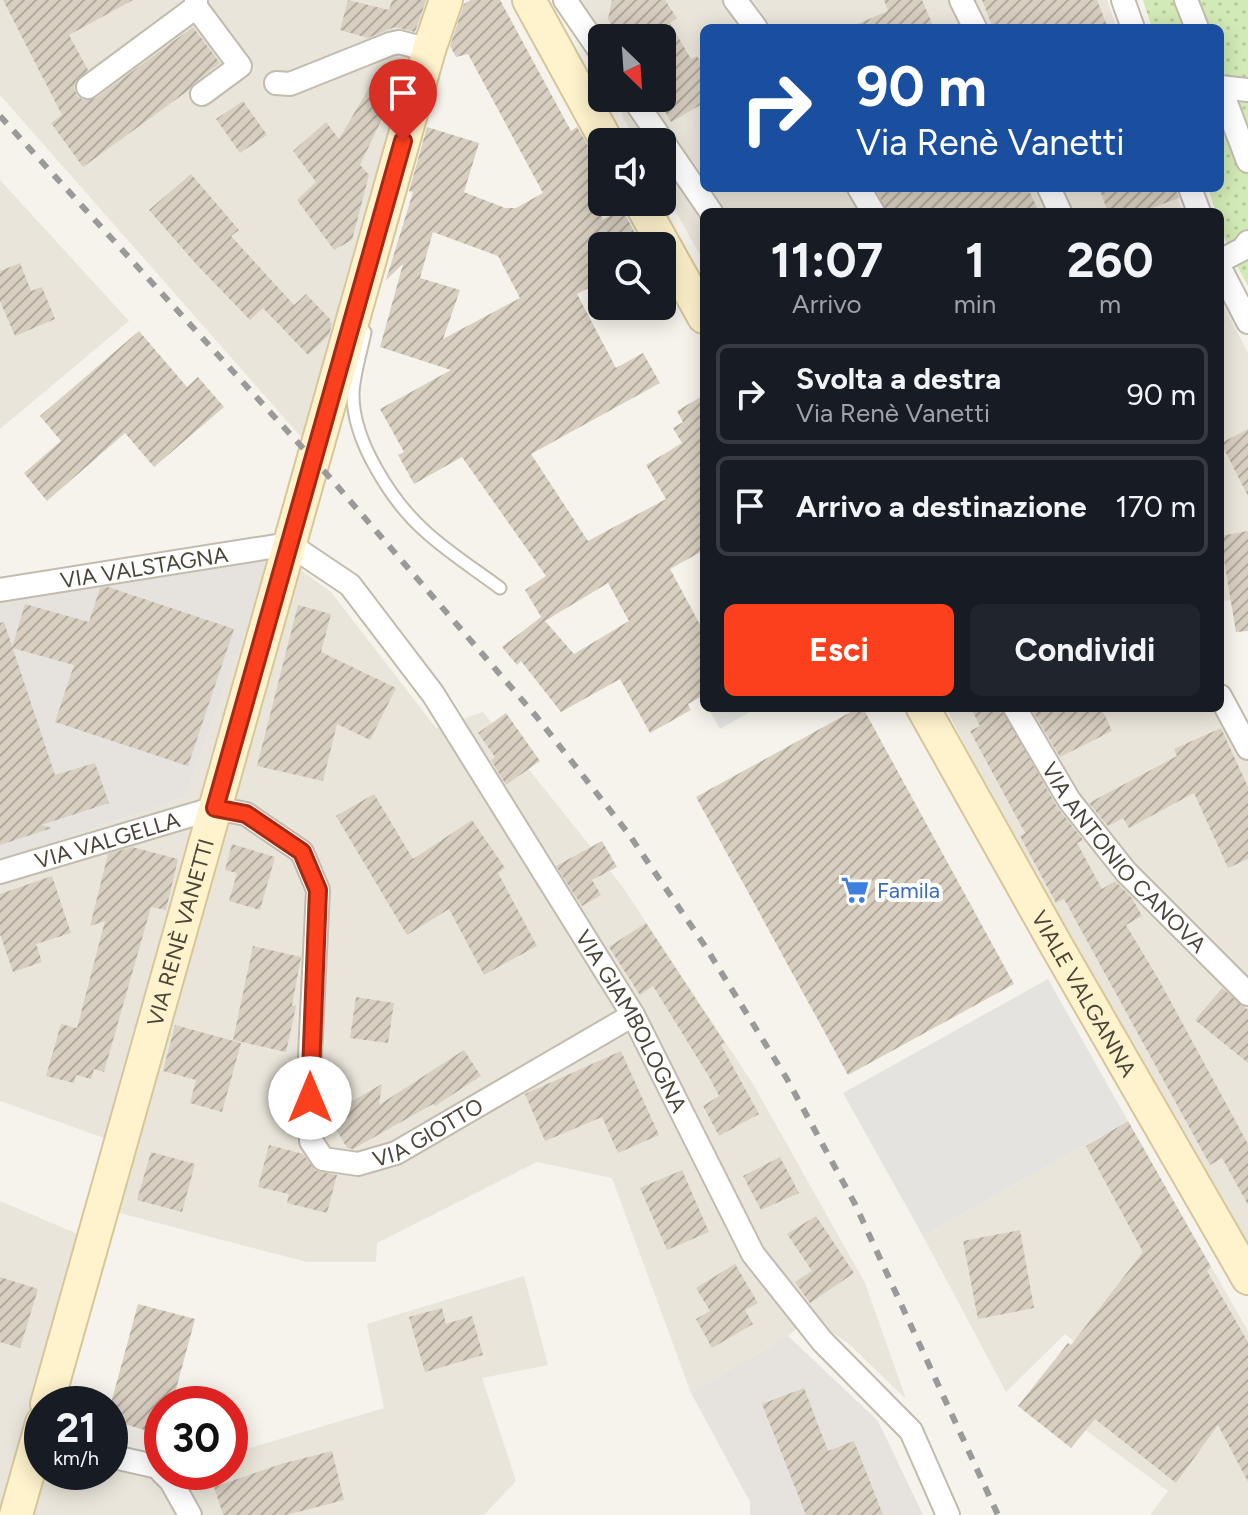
<!DOCTYPE html>
<html lang="it">
<head>
<meta charset="utf-8">
<style>
	:root { --surface:#171b24; --page:#20242c; --text:#f1f3f6; --muted:#9ea1a6; --line:#363941; --accent:#fc3f1d }
	body { margin:0; font-family:Figtree,sans-serif; background:var(--page); color:var(--text); height:100vh; display:flex; flex-direction:column; font-size:30px; white-space:nowrap }
	* { box-sizing:border-box; margin:0 }
	p { font-size:26px; color:var(--muted) }
	.icon { flex:none; width:44px; height:44px; fill:none; stroke:currentColor; stroke-width:2; stroke-linecap:round; stroke-linejoin:round }
	.map { position:relative; flex:1; overflow:hidden }
	.panel { position:absolute; left:700px; top:208px; width:524px; height:504px; display:flex; flex-direction:column; background:var(--surface); border-radius:12px; box-shadow:0 4px 20px #0003 }
	.panel>* { flex:none }
	.banner { position:absolute; left:700px; top:24px; width:524px; height:168px; border-radius:12px; box-shadow:0 4px 20px #0003; background:#1a4fa0; color:#fff; overflow:hidden }
	.needle { width:52px; rotate:155deg }
	.controls { position:absolute; left:588px; top:24px; display:grid; gap:16px }
	.controls a { display:grid; place-items:center; width:88px; height:88px; border-radius:12px; background:var(--surface); box-shadow:0 4px 20px #0003; font-size:40px }
	.speed { position:absolute; left:24px; top:1386px; display:flex; gap:16px; font-size:40px; font-weight:700; text-align:center }
	.speed>* { display:grid; place-content:center; width:104px; height:104px; border-radius:50%; background:var(--surface); box-shadow:0 4px 20px #0003; line-height:1 }
	.speed small { font-size:20px; font-weight:400 }
	.speed .limit { border:12px solid #d22; background:#fff; color:#111 }
	.pin { position:absolute; display:grid; place-items:center; width:68px; height:68px; color:#fff; margin:-82px -34px; border-radius:50% 50% 50% 0; rotate:-45deg; box-shadow:0 0 8px #0007 }
	.pin .icon { rotate:45deg }
	.me { position:absolute; width:88px; margin:-44px; rotate:0deg; stroke-linejoin:round; filter:drop-shadow(0 0 6px #0008) }
	.turn { display:flex; align-items:center; gap:28px; height:168px; padding:0 24px; font-size:36px }
	.turn .icon { width:104px; height:104px; stroke-width:2.5 }
	.turn b { display:block; font-size:56px; line-height:68px }
	.eta { display:flex; justify-content:space-evenly; align-items:center; height:136px; text-align:center }
	.eta b { font-size:48px; font-weight:700; line-height:56px }
	.button { display:flex; gap:16px; margin-top:auto; padding:16px 24px }
	.button a { flex:1; height:92px; border-radius:12px; background:var(--accent); color:#fff; font-size:32px; font-weight:700; line-height:92px; text-align:center }
	.button a+a { background:var(--page); color:var(--text) }
	ul { padding:0; list-style:none }
	li { display:flex; align-items:center; gap:24px; height:100px; margin:0 16px 12px; padding:0 8px; border:4px solid var(--line); border-radius:12px }
	li div { flex:1 }
	li b { display:block; font-size:30px }
	li em { font-style:normal }
	.map>svg:first-child { display:block }
	.residential { fill:#eae5da }
	.industrial { fill:#e6e2dd }
	.park { fill:url(#park-dots) }
	.parking { fill:#e5e3e0 }
	.building { fill:url(#building-hatch); fill-rule:evenodd }
	.lines { fill:none; stroke-linecap:round; stroke-linejoin:round }
	.lane-casing { stroke:#c2bbae; stroke-width:15 }
	.street-casing { stroke:#c2bbae; stroke-width:26 }
	.secondary-casing { stroke:#d6c79b; stroke-width:36 }
	.lane { stroke:#fff; stroke-width:11 }
	.street { stroke:#fff; stroke-width:22 }
	.secondary { stroke:#fff3cd; stroke-width:32 }
	.rail { stroke:#9a9a9a; stroke-width:6; stroke-dasharray:10 10; stroke-linecap:butt }
	.route-casing { stroke:#a42913; stroke-width:20 }
	.route { stroke:#fc3f1d; stroke-width:14 }
	.labels { text-anchor:middle; stroke-width:8; stroke-linejoin:round; paint-order:stroke }
	.street-label { font-size:22px; fill:#4b4439; stroke:#fff }
	.shop-label { font-size:22px; fill:#366cbe; stroke:#fff; text-anchor:start }
</style>
</head>
<body>
<div class="map">
<svg width="1248" height="1515" viewBox="0 0 1248 1515">
	<defs>
		<pattern id="park-dots" width="8" height="8" patternUnits="userSpaceOnUse" patternTransform="scale(2)"><rect width="8" height="8" fill="#d2eab5"/><path d="M2 2h.1M6 6h.1" fill="none" stroke="#b6ca9c" stroke-width="1.8" stroke-linecap="round"/></pattern>
		<pattern id="building-hatch" width="6" height="6" patternUnits="userSpaceOnUse" patternTransform="scale(2)"><rect width="6" height="6" fill="#d8cfc1"/><path d="M-1 1l2-2M0 6l6-6M5 7l2-2" fill="none" stroke="#b1aa9e"/></pattern>
	</defs>
	<rect width="100%" height="100%" fill="#f6f3ec"/>
	<g class="residential">
		<polygon points="0,0 429,0 302,438 0,95"/>
		<polygon points="577,0 1107,0 1117,28 704,28 704,188 1174,188 1182,212 704,212 704,262 662,187 662,142 637,142 624,119 617,98 662,98 662,38 602,38"/>
		<polygon points="0,180 129,321 0,429"/>
		<polygon points="1220,299 1248,353 1248,599 1220,601"/>
		<polygon points="275,551 331,592 436,728 483,712 622,886 753,1084 865,1283 906,1399 849,1344 810,1317 788,1336 691,1393 612,1178 537,1162 377,1243 376,1262 307,1262 108,1210 124,1145 0,1101 0,861 185,797"/>
		<polygon points="946,708 1220,708 1248,745 1248,1246 1047,910"/>
		<polygon points="1128,1121 1248,1331 1248,1515 1150,1515 1168,1491 1075,1422 1114,1373 1065,1334 1006,1392 923,1236"/>
		<polygon points="0,1201 87,1238 42,1472 110,1472 110,1468 150,1477 168,1472 230,1472 230,1454 384,1408 367,1324 524,1276 548,1365 482,1378 516,1481 484,1515 0,1515"/>
	</g>
	<g class="industrial">
		<polygon points="275,551 185,797 0,861 0,595"/>
		<polygon points="788,1336 878,1421 923,1515 750,1515 750,1502 691,1393"/>
	</g>
	<path class="park" d="M1143,0H1248V286C1236,263 1220,238 1220,212H1216L1208,188H1220V28H1152Z"/>
	<g class="parking">
		<polygon points="708,708 757,708 720,729"/>
		<polygon points="1048,979 1128,1121 923,1236 843,1093"/>
	</g>
	<g class="building">
		<polygon points="3,0 133,0 69,35 88,70 76,81 74,88 77,96 83,100 96,98 193,27 220,63 194,83 189,90 83,167 51,123 62,115"/>
		<polygon points="348,0 389,10 392,0 426,0 415,32 395,27 368,38 340,30"/>
		<path d="M471,0H500L571,131L577,127L602,169V220L622,209L642,246H602V281L577,294L616,368L643,353L660,383L531,454L588,541L666,499L646,465L682,443L673,428L683,422L677,411L704,395V550L670,569L704,632V695L688,704L691,710L650,733L620,679L561,712L521,661L517,665L502,647L541,617L543,620L525,590L546,576L462,457L414,484L398,455L404,452L380,409L451,370L380,347L403,264L386,280L413,192L409,191L427,127L479,143L464,192L505,208H516L543,193L468,54L456,57L450,46L464,4ZM433,232L498,256L520,298L443,339L460,290L420,278ZM608,583L629,621L574,654L545,621Z"/>
		<polygon points="612,0 665,0 677,18 670,23 691,59 697,56 704,67 704,103 671,122 662,106 662,75 674,69 662,47 662,38 618,38 608,19"/>
		<polygon points="884,0 922,0 934,28 848,28 888,11"/>
		<polygon points="982,0 1097,0 1108,28 993,28"/>
		<polygon points="377,74 397,87 360,165 369,175 352,240 334,250 297,200 316,182 293,151 326,122 339,139"/>
		<polygon points="243,101 267,135 240,153 216,119"/>
		<polygon points="191,174 239,230 231,236 294,305 306,294 330,319 330,322 332,323 329,335 308,355 263,308 250,320 197,265 149,210"/>
		<polygon points="875,188 1028,188 1039,212 887,212"/>
		<polygon points="1099,188 1176,188 1179,198 1152,208 1152,212 1108,212"/>
		<polygon points="20,263 31,291 42,287 55,319 15,336 0,301 0,271"/>
		<polygon points="139,331 187,387 198,377 224,407 154,467 125,433 47,501 24,473 61,441 40,416"/>
		<polygon points="1248,429 1248,496 1221,443"/>
		<polygon points="1248,531 1248,631 1236,632 1220,536"/>
		<polygon points="108,587 234,629 188,766 55,722 74,665 12,648 25,604 89,622 100,588"/>
		<polygon points="298,605 331,614 321,652 396,688 370,740 337,724 323,781 257,766"/>
		<polygon points="4,622 55,775 95,763 109,803 41,825 52,828 0,845 0,623"/>
		<polygon points="858,708 863,708 1014,984 848,1075 696,797"/>
		<polygon points="971,708 1001,708 1057,807 1083,840 1077,843 1102,889 1115,881 1132,898 1142,916 1126,925 1159,980 1248,1144 1248,1205 1222,1158 1210,1165 1064,899 1056,903 1020,836 1025,833 970,731 980,726"/>
		<polygon points="1031,708 1101,708 1112,731 1060,757"/>
		<polygon points="506,713 540,761 506,785 491,760 495,757 478,733"/>
		<polygon points="1221,728 1248,787 1248,859 1228,868 1194,793 1129,828 1123,818 1108,826 1089,803 1177,756 1174,749"/>
		<polygon points="374,794 413,859 472,820 505,868 498,873 537,946 484,975 449,909 407,935 336,816"/>
		<polygon points="602,841 617,867 592,880 601,895 582,906 556,866"/>
		<polygon points="232,844 275,857 260,910 229,901 237,873 225,870"/>
		<polygon points="132,847 178,859 166,910 151,907 104,1072 94,1069 91,1079 76,1075 74,1083 46,1076 61,1024 77,1028 105,921 90,926 108,854"/>
		<polygon points="52,876 71,933 36,944 42,962 13,972 0,934 0,894"/>
		<polygon points="646,923 725,1043 721,1045 759,1114 719,1136 703,1106 719,1096 708,1075 653,986 640,995 609,947"/>
		<polygon points="253,946 301,957 292,1005 296,1006 286,1052 233,1040"/>
		<polygon points="1222,988 1248,1010 1248,1063 1195,1020"/>
		<polygon points="356,997 394,1003 388,1043 350,1038"/>
		<polygon points="175,1025 241,1043 222,1112 190,1103 196,1080 163,1071"/>
		<polygon points="464,1050 481,1076 435,1106 433,1104 353,1149 347,1148 328,1115 382,1084 379,1105"/>
		<polygon points="621,1051 659,1135 618,1153 602,1117 545,1141 525,1094"/>
		<polygon points="1128,1121 1211,1267 1207,1271 1248,1342 1248,1482 1218,1425 1176,1483 1095,1419 1071,1448 1018,1406 1068,1343 1071,1345 1143,1252 1086,1146"/>
		<polygon points="269,1145 303,1154 316,1171 337,1175 327,1213 287,1203 289,1194 258,1187"/>
		<polygon points="151,1152 195,1164 182,1212 137,1200"/>
		<polygon points="780,1157 799,1193 761,1210 743,1176"/>
		<polygon points="682,1170 709,1232 667,1250 640,1188"/>
		<polygon points="816,1216 854,1273 810,1303 795,1282 812,1271 787,1234"/>
		<polygon points="1020,1230 1034,1308 978,1319 963,1241"/>
		<polygon points="735,1264 758,1303 745,1310 753,1324 712,1348 696,1319 710,1311 696,1288"/>
		<polygon points="0,1277 38,1289 20,1348 0,1342"/>
		<polygon points="138,1304 195,1319 172,1404 162,1404 162,1435 110,1420 110,1407"/>
		<polygon points="442,1308 446,1324 472,1316 483,1355 425,1372 409,1317"/>
		<polygon points="804,1388 828,1451 854,1441 883,1515 806,1515 762,1404"/>
		<polygon points="332,1451 344,1500 286,1515 223,1515 214,1487 281,1464"/>
	</g>
	<g class="lines">
		<defs>
			<path id="lane" d="M365,332C361,352 354,373 353,393C352,440 392,502 426,532C449,553 476,570 500,588"/>
			<g id="street">
				<polyline points="196,0 196,7 240,66 202,94"/>
				<polyline points="565,0 602,54"/>
				<polyline points="735,0 756,28"/>
				<polyline points="961,0 975,28"/>
				<polyline points="1123,0 1133,28"/>
				<polyline points="1186,0 1197,28"/>
				<polyline points="276,83 290,84 390,44 399,42 429,50"/>
				<polyline points="88,87 196,7"/>
				<polyline points="1220,87 1248,161"/>
				<polyline points="1220,87 1248,90"/>
				<polyline points="633,98 711,212"/>
				<polyline points="859,188 873,212"/>
				<polyline points="1049,188 1060,212"/>
				<polyline points="1190,188 1199,212"/>
				<polyline points="1220,261 1243,249 1248,242"/>
				<polyline points="1220,268 1248,322"/>
				<path id="s1" d="M0,590L289,544L350,585L433,694L633,1015L753,1254L822,1341L911,1431L948,1515"/>
				<polyline points="1220,696 1248,748"/>
				<path id="s2" d="M1015,708L1069,800L1126,872L1248,994"/>
				<path id="s3" d="M0,872L215,808L246,814L302,852L318,890L309,1076L311,1141L323,1159L358,1164L396,1153L633,1015"/>
				<polyline points="110,1456 158,1467 162,1472"/>
				<polyline points="162,1472 171,1481 190,1515"/>
			</g>
			<g id="secondary">
				<polyline points="529,0 607,142"/>
				<polyline points="640,202 704,317"/>
				<path id="s4" d="M923,708L1056,945L1248,1278"/>
				<path id="s5" d="M47,1404L429,50L446,0"/>
				<polyline points="16,1515 42,1423"/>
			</g>
		</defs>
		<use href="#lane" class="lane-casing"/>
		<use href="#street" class="street-casing"/>
		<use href="#secondary" class="secondary-casing"/>
		<use href="#lane" class="lane"/>
		<use href="#street" class="street"/>
		<use href="#secondary" class="secondary"/>
		<polyline class="rail" points="0,116 332,480 536,716 628,833 705,946 787,1079 855,1204 998,1515"/>
	</g>
	<g class="lines">
		<defs>
			<polyline id="route" points="310,1098 318,890 302,852 246,814 215,808 403,141"/>
		</defs>
		<use href="#route" class="route-casing"/>
		<use href="#route" class="route"/>
	</g>
	<defs>
		<symbol id="supermarket-bare" viewBox="-9 -9 18 18"><path d="M-6-5.5h2.5l.6 2H6L4.5 2H-2.5L-4.4-4H-6ZM-1.5 3.2a1.3 1.3 0 1 0 .1 0ZM3 3.2a1.3 1.3 0 1 0 .1 0Z" fill="#3f7fe0" stroke="#fff" stroke-width="2.5" paint-order="stroke"/></symbol>
	</defs>
	<g fill-rule="evenodd">
		<use href="#supermarket-bare" x="835" y="870" width="40" height="40"/>
	</g>
	<g class="labels">
		<g class="street-label">
			<text dy="8" stroke="none"><textPath href="#s1" startOffset="146">VIA VALSTAGNA</textPath></text>
			<text dy="8" stroke="none"><textPath href="#s3" startOffset="112">VIA VALGELLA</textPath></text>
			<text dy="8" stroke="none"><textPath href="#s2" startOffset="186">VIA ANTONIO CANOVA</textPath></text>
			<text dy="8" stroke="none"><textPath href="#s5" startOffset="490">VIA RENÈ VANETTI</textPath></text>
			<text dy="8" stroke="none"><textPath href="#s4" startOffset="328">VIALE VALGANNA</textPath></text>
			<text dy="8" stroke="none"><textPath href="#s1" startOffset="886">VIA GIAMBOLOGNA</textPath></text>
			<text dy="8" stroke="none"><textPath href="#s3" startOffset="750">VIA GIOTTO</textPath></text>
		</g>
		<g class="shop-label">
			<text x="877" y="898">Famila</text>
		</g>
	</g>
</svg>
<div class="controls">
<a><svg class="needle" viewBox="-14 -14 28 28"><path d="M0-13l5 13h-10z" fill="#e53935"/><path d="M0 13l5-13h-10z" fill="#9ea1a6"/></svg></a>
<a><svg class="icon" aria-label="sound" viewBox="0 0 24 24"><path d="M4 9h4l5-4v14l-5-4H4zM17 9q2 3 0 6"/></svg></a>
<a><svg class="icon" aria-label="search" viewBox="0 0 24 24"><circle cx="10" cy="10" r="6"/><path d="M15 15l6 6"/></svg></a>
</div>
<div class="speed"><div>21<small>km/h</small></div><div class="limit">30</div></div>
<div class="pin" style="left:403px;top:141px;background:#d93025"><svg class="icon" aria-label="arrive" viewBox="0 0 24 24"><path d="M6 21V4h12l-3 4 3 4H6"/></svg></div>
<svg class="me" style="left:310px;top:1098px" viewBox="-20 -20 40 40"><circle r="19" fill="#fff"/><path d="M0-13L10 11 0 6-10 11z" fill="#fc3f1d"/></svg>
<div class="banner">
<div class="turn"><svg class="icon" aria-label="right" viewBox="0 0 24 24"><path d="M7 20v-9h11M14 6l5 5-5 5"/></svg><div><b>90 m</b>Via Renè Vanetti</div></div>
</div>
<section class="panel">
<div class="eta">
<div><b>11:07</b><p>Arrivo</p></div>
<div><b>1</b><p>min</p></div>
<div><b>260</b><p>m</p></div>
</div>
<ul>
<li><svg class="icon" aria-label="right" viewBox="0 0 24 24"><path d="M7 20v-9h11M14 6l5 5-5 5"/></svg><div><b>Svolta a destra</b><p>Via Renè Vanetti</p></div><em>90 m</em></li>
<li><svg class="icon" aria-label="arrive" viewBox="0 0 24 24"><path d="M6 21V4h12l-3 4 3 4H6"/></svg><div><b>Arrivo a destinazione</b></div><em>170 m</em></li>
</ul>
<div class="button"><a>Esci</a><a>Condividi</a></div>
</section>
</div>
</body>
</html>
